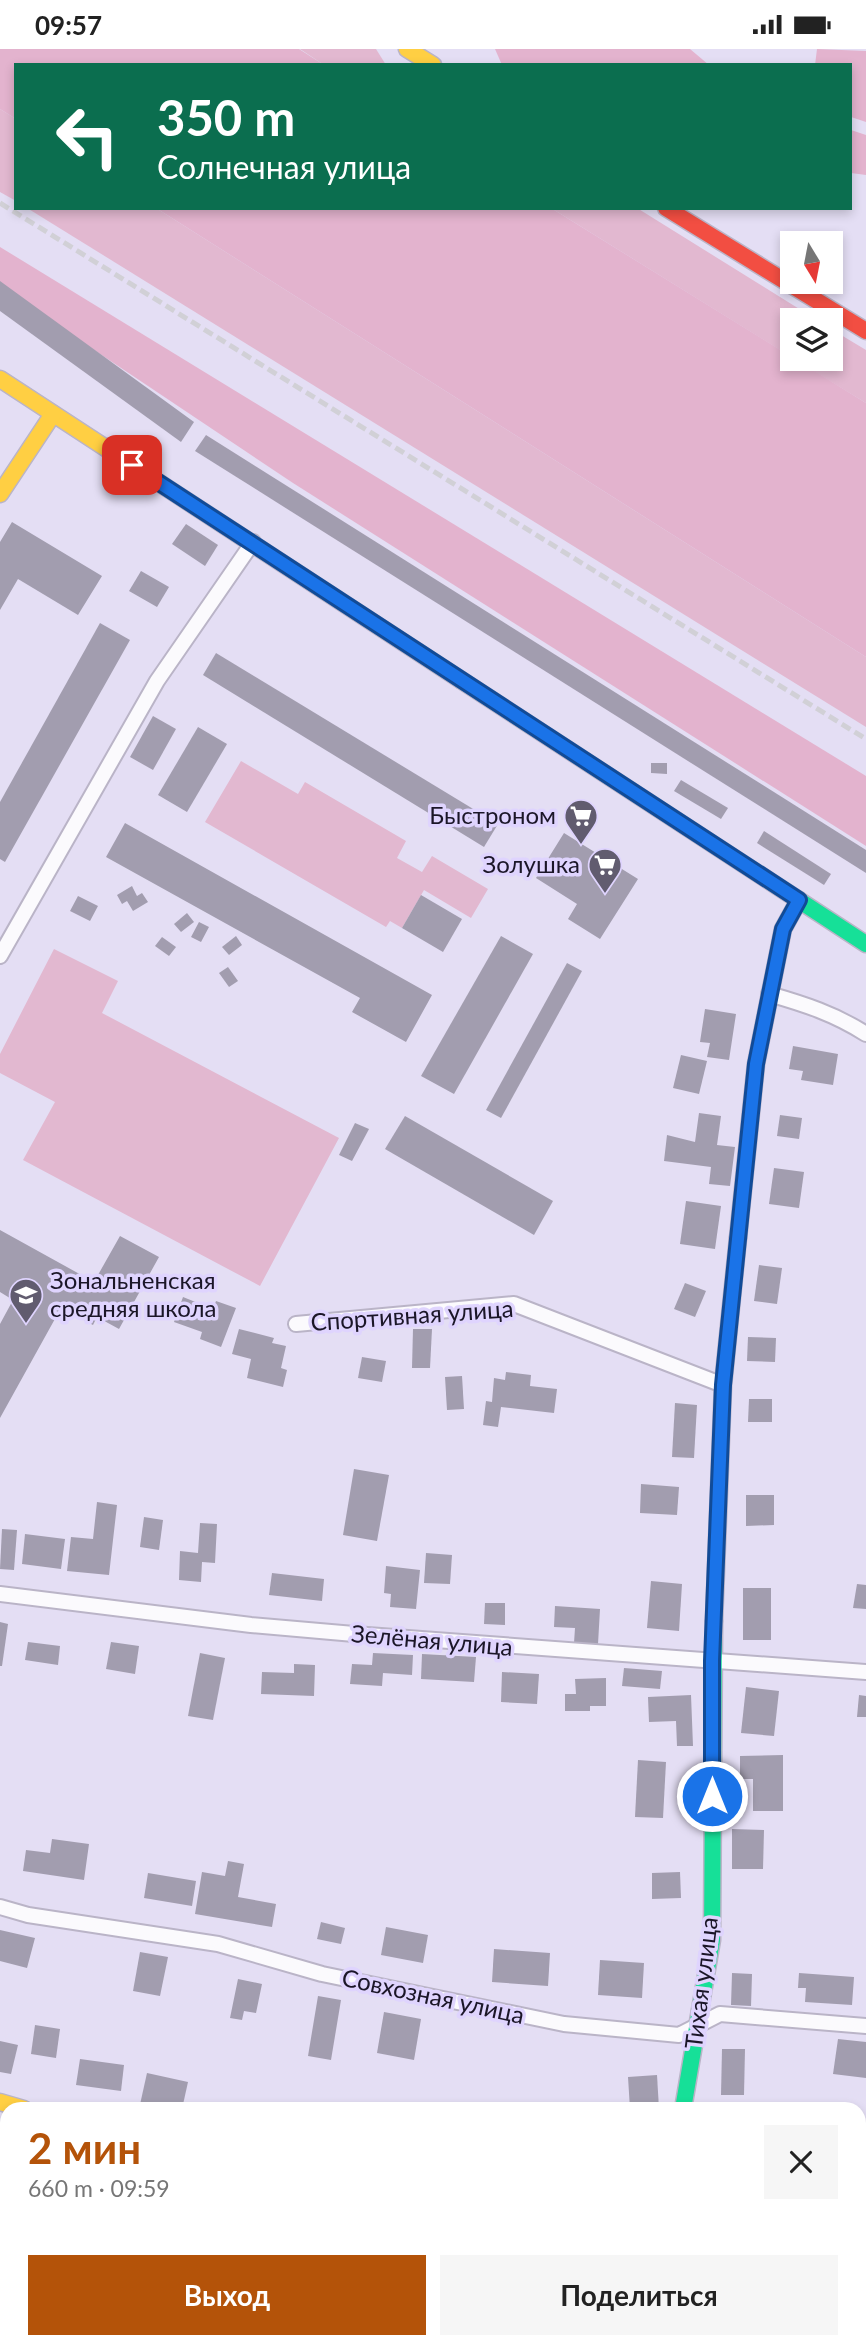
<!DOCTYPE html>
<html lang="ru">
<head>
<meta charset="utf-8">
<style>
	:root { --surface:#fff; --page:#f6f6f6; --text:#222; --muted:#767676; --accent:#b45309 }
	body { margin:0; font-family:Lato,sans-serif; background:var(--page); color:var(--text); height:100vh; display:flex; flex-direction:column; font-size:26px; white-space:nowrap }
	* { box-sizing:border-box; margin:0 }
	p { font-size:23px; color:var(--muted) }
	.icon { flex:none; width:38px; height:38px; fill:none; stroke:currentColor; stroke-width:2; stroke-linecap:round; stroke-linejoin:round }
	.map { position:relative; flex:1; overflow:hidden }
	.details { position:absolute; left:0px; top:2053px; width:866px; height:247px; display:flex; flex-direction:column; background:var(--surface); border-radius:21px 21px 0 0; box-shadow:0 4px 10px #0003 }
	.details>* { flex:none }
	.top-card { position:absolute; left:14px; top:14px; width:838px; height:147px; border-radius:0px; box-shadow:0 4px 10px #0003; background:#0b6e4f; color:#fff; overflow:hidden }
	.needle { width:46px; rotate:170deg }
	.fabs { position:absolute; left:780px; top:182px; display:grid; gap:14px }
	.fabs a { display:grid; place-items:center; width:63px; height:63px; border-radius:0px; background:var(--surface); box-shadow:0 4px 10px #0003; font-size:35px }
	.pin { position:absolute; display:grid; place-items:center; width:60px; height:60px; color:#fff; margin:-30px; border-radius:14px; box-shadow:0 4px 10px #0006 }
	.me { position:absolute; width:77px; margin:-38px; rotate:0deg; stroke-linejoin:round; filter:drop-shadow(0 0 5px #0008) }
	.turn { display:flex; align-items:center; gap:24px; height:147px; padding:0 28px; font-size:32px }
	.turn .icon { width:91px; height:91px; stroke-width:2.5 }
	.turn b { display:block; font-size:49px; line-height:60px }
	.round { display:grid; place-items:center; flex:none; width:74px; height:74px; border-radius:0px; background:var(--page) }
	.headline { display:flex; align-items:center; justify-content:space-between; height:119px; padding:0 28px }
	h1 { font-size:42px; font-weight:700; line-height:52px; color:var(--accent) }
	.cta { display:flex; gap:14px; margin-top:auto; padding:14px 28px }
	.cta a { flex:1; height:80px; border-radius:0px; background:var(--accent); color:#fff; font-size:28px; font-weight:700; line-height:80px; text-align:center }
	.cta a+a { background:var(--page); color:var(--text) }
	.status { display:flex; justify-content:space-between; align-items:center; height:49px; padding:0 35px; background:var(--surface); direction:ltr }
	.status svg { height:19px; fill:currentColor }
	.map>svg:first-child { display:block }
	.green { fill:#e2b8d0 }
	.forest { fill:#e3b3ce }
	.building { fill:#a29daf }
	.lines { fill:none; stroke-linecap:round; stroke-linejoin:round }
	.street-casing { stroke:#bab4c7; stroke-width:18 }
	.fast-casing { stroke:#bab4c7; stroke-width:19 }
	.slow-casing { stroke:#bab4c7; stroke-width:19 }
	.jam-casing { stroke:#bab4c7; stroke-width:19 }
	.street { stroke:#fbfafd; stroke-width:14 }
	.fast { stroke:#16e098; stroke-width:16 }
	.slow { stroke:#ffcf43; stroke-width:16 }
	.jam { stroke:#f24e42; stroke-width:16 }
	.rail { stroke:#d1d0d6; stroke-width:5; stroke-dasharray:10 5; stroke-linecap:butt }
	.route-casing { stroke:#114b97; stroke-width:18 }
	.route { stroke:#1a73e8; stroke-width:12 }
	.labels { text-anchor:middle; stroke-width:7; stroke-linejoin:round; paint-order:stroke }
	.poi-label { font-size:24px; fill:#1b1628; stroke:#dfd4fe; text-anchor:end }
	.street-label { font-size:24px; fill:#1b1628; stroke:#dfd4fe }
</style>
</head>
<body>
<div class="status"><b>09:57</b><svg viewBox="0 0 49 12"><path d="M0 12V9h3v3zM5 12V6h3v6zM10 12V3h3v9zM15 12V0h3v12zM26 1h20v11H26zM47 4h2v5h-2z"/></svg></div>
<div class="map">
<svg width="866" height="2298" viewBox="0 0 866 2298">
	<rect width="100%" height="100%" fill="#e4def4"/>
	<g class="green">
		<polygon points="300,0 376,0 386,16 324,16"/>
		<polygon points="0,60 16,70 16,152 0,143"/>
		<polygon points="27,159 156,159 866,608 866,678"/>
		<polygon points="551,159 637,159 817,271 793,271 793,309"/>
		<polygon points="831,280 866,301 866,354 794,310 831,310"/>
		<polygon points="241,712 298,745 305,733 406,792 397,809 422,823 432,807 488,840 471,869 424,841 402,879 390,872 386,878 205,773"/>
		<polygon points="54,900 118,932 102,964 339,1089 260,1237 23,1111 55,1053 0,1024 0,1005"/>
	</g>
	<g class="forest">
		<polygon points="0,0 299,0 324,16 16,16 16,70 0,60"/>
		<polygon points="495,0 690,0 709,16 502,16"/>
		<polygon points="817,0 866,2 866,73 851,68 850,16 815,16"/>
		<polygon points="851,81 866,86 866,126 851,124"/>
		<polygon points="156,159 551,159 866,354 866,608"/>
		<polygon points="0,198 866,727 866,797 293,434 0,238"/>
	</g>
	<g class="building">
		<polygon points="0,232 194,373 181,393 0,262"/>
		<polygon points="206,386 866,801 866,824 195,402"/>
		<polygon points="12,473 102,527 78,566 18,530 0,561 0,493"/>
		<polygon points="186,475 218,496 205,517 172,495"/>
		<polygon points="141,522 169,538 157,558 129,542"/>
		<polygon points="100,574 130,591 5,813 0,810 0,753"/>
		<polygon points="216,604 498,775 484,798 203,626"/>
		<polygon points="153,667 176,680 153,721 130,708"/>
		<polygon points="198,678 227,695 187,763 158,746"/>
		<polygon points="651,714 667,714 667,725 651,724"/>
		<polygon points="681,731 728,759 721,770 674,742"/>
		<polygon points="125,774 432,946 406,993 352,963 360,949 106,808"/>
		<polygon points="764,782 831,825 824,836 757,794"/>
		<polygon points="564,784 638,830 600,890 568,870 577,855 536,829"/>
		<polygon points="132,837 137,847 142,844 148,853 133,862 127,852 122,855 117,846"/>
		<polygon points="421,846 462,870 443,903 402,879"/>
		<polygon points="78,847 98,857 90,872 70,862"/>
		<polygon points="187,864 194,873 181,883 174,875"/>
		<polygon points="199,873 209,878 201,893 191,888"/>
		<polygon points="236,887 242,896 229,906 222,898"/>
		<polygon points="501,887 533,905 454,1045 421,1027"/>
		<polygon points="162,888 176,898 169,907 155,897"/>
		<polygon points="567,914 582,922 501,1069 486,1061"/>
		<polygon points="228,918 238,932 229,938 219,924"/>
		<polygon points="705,960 736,965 729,1011 707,1008 710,994 700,993"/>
		<polygon points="793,997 838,1005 833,1036 801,1031 803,1022 789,1020"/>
		<polygon points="681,1006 707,1012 699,1045 673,1039"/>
		<polygon points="699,1064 721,1067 717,1096 735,1098 730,1137 709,1135 711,1118 664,1112 667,1086 695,1093"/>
		<polygon points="780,1066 802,1069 799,1090 777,1087"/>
		<polygon points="405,1067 553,1152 534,1186 385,1100"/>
		<polygon points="355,1074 369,1080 352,1112 339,1106"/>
		<polygon points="774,1119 804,1123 799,1159 769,1155"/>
		<polygon points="686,1152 721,1157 715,1200 680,1195"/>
		<polygon points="0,1181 94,1233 120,1187 159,1208 119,1280 97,1268 93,1276 61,1259 0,1369 0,1275 13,1251 0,1243"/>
		<polygon points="759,1216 782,1219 777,1255 754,1252"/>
		<polygon points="685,1234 706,1242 695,1268 674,1260"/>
		<polygon points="183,1248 213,1260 216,1252 236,1259 221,1298 200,1290 202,1283 174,1273"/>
		<polygon points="239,1280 274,1289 272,1294 286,1297 281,1319 287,1321 283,1338 247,1329 251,1310 232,1305"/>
		<polygon points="413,1280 432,1280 430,1319 412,1319"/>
		<polygon points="748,1288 776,1289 775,1313 747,1312"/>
		<polygon points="362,1308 386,1312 382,1333 358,1329"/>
		<polygon points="506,1323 531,1326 530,1337 557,1340 554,1364 501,1358 498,1378 483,1376 486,1352 492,1353 494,1329 505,1331"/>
		<polygon points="462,1327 464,1360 447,1361 445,1328"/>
		<polygon points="749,1350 772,1350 772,1373 748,1373"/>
		<polygon points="675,1354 697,1356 694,1409 672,1408"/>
		<polygon points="354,1420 389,1426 377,1492 343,1486"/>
		<polygon points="641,1435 679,1438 677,1466 640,1464"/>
		<polygon points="746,1446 774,1446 774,1476 746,1477"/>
		<polygon points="97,1453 117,1456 109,1526 67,1522 71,1488 93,1490"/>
		<polygon points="144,1468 163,1471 159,1501 140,1498"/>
		<polygon points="200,1474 217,1475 215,1514 202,1513 201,1533 179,1531 180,1502 198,1504"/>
		<polygon points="2,1480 17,1481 14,1521 0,1520"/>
		<polygon points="25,1485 65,1490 61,1520 22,1515"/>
		<polygon points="426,1504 452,1506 450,1535 424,1534"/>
		<polygon points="386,1517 420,1521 416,1560 390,1558 391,1545 384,1544"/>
		<polygon points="272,1524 324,1530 322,1552 269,1546"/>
		<polygon points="651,1532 682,1535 679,1582 647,1579"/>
		<polygon points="857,1535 866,1536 866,1560 853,1559"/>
		<rect x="743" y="1539" width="28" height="52"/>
		<polygon points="485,1554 505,1554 505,1576 484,1575"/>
		<polygon points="555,1557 600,1560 598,1595 574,1594 575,1579 554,1578"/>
		<polygon points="0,1573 8,1575 2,1617 0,1617"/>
		<polygon points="28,1593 60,1597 58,1616 25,1611"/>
		<polygon points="111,1593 139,1597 135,1625 106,1620"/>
		<polygon points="200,1604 225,1609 213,1671 188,1667"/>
		<polygon points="373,1604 413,1606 412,1626 383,1624 382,1637 350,1635 352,1615 372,1616"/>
		<polygon points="422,1605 476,1608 474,1633 421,1630"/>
		<polygon points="294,1615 315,1616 314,1647 261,1645 262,1623 294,1624"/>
		<polygon points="624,1619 662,1622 660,1640 622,1637"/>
		<polygon points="502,1623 539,1625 537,1655 501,1653"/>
		<polygon points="606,1629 606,1657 590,1657 590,1662 565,1662 565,1645 576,1645 575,1630"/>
		<polygon points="746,1638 779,1642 774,1687 741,1684"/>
		<polygon points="691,1646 693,1697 677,1697 676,1672 649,1673 648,1648"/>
		<polygon points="859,1646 866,1647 866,1668 857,1668"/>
		<polygon points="783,1706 783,1762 753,1762 753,1730 740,1730 740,1707"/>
		<polygon points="638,1711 666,1713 663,1769 635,1768"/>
		<polygon points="732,1780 764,1781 763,1820 732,1820"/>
		<polygon points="52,1790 89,1795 84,1831 23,1822 26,1801 50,1804"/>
		<polygon points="228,1812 244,1815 238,1848 276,1855 272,1878 195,1865 202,1823 225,1827"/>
		<polygon points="680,1823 681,1849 652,1850 652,1824"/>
		<polygon points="148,1824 196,1832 192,1857 144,1849"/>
		<polygon points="321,1873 345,1879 341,1895 317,1890"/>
		<polygon points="386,1878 428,1886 423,1914 381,1906"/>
		<polygon points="0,1881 35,1889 27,1919 0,1912"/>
		<polygon points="494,1900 550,1904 548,1937 492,1933"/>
		<polygon points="140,1903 168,1908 160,1947 133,1942"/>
		<polygon points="600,1911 644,1914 642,1949 598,1946"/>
		<polygon points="732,1924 752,1925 751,1957 731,1956"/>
		<polygon points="799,1924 854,1928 852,1956 805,1953 806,1939 798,1939"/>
		<polygon points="238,1930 262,1935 256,1964 244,1962 242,1971 230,1969"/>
		<polygon points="318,1947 341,1951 331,2011 308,2007"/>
		<polygon points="384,1963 421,1970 414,2011 377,2004"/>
		<polygon points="35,1976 60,1980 56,2009 31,2005"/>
		<polygon points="838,1990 866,1993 866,2029 833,2025"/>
		<polygon points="0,1992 18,1996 11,2025 0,2023"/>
		<polygon points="722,2000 745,2000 744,2046 721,2046"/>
		<polygon points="80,2010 124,2016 121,2042 76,2036"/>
		<polygon points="147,2024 188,2033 182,2060 139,2060"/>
		<polygon points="657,2026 659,2060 630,2060 628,2028"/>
		<polygon points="0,2084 7,2086 7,2109 0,2107"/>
		<polygon points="859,2220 866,2220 866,2250 859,2249"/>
	</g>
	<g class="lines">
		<defs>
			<g id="street">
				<polyline points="0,907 157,632 253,493"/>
				<path d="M769,945C804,955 835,965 866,985"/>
				<polyline points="296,1275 514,1255 723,1336"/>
				<polyline points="0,1545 251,1576 354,1585 866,1623"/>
				<polyline points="0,1858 28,1866 218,1895 322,1925 564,1975 679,1986 720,1965 866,1977"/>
				<polyline points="683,2298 684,2292"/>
			</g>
			<g id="fast">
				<polyline points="461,631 866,895"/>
				<polyline points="738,1189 756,1015 783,880 799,851"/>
				<polyline points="683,2060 712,1891 714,1572"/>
				<polyline points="859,2182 866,2183"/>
			</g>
			<g id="slow">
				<polyline points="407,0 433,16"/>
				<polyline points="0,330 461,631"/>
				<polyline points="0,445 53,365"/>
				<polyline points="714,1572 723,1336 738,1189"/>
				<polyline points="0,2053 24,2060"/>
			</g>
			<polyline id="jam" points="666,159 866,282"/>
		</defs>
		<use href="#street" class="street-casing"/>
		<use href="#fast" class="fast-casing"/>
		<use href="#slow" class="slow-casing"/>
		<use href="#jam" class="jam-casing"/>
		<use href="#street" class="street"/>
		<use href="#fast" class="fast"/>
		<use href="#slow" class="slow"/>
		<use href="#jam" class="jam"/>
		<polyline class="rail" points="0,154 866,690"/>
	</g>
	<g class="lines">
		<defs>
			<polyline id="route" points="132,416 799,851 783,880 756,1015 723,1336 712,1612 712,1747"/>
		</defs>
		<use href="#route" class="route-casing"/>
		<use href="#route" class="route"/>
	</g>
	<defs>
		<symbol id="supermarket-pin" viewBox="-11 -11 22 30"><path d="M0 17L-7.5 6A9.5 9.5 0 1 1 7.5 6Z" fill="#615c6f" stroke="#dfd4fe"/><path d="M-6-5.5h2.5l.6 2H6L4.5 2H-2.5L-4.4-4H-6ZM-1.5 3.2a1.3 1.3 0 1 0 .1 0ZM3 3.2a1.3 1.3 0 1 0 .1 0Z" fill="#fff"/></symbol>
		<symbol id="school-pin" viewBox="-11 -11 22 30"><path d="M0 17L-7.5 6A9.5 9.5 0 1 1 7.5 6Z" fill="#615c6f" stroke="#dfd4fe"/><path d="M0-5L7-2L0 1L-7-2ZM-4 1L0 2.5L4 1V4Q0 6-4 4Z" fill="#fff"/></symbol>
	</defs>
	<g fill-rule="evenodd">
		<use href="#supermarket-pin" x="562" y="748" width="38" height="52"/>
		<use href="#supermarket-pin" x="586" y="797" width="38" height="52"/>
		<use href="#school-pin" x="7" y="1227" width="38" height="52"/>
	</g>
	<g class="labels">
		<g class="poi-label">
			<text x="556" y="775">Быстроном</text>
			<text x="580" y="824">Золушка</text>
			<text x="50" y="1240" text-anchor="start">Зональненская<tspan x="50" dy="28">средняя школа</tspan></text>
		</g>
		<g class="street-label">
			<text transform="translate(412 1267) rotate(-4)" y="8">Спортивная улица</text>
			<text transform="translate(432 1592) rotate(5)" y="8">Зелёная улица</text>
			<text transform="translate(702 1934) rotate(-83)" y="8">Тихая улица</text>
			<text transform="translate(433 1948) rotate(12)" y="8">Совхозная улица</text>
		</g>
	</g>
</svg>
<div class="fabs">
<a><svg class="needle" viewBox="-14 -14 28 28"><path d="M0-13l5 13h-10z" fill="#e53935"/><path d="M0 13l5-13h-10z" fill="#767676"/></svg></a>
<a><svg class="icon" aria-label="layers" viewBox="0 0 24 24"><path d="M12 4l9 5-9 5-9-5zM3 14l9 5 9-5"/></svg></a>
</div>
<div class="pin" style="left:132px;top:416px;background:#d93025"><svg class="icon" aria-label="arrive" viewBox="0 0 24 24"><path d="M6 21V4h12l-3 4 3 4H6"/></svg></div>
<svg class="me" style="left:712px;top:1747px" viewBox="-20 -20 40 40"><circle r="17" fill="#1a73e8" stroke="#fff" stroke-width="3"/><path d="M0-11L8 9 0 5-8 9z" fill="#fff"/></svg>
<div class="top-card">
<div class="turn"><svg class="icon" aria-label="left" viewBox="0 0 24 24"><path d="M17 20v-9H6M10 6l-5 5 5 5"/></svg><div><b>350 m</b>Солнечная улица</div></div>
</div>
<section class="details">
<div class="headline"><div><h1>2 мин</h1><p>660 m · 09:59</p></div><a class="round"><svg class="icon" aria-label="close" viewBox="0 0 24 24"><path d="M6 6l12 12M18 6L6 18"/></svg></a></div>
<div class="cta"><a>Выход</a><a>Поделиться</a></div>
</section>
</div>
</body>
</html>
